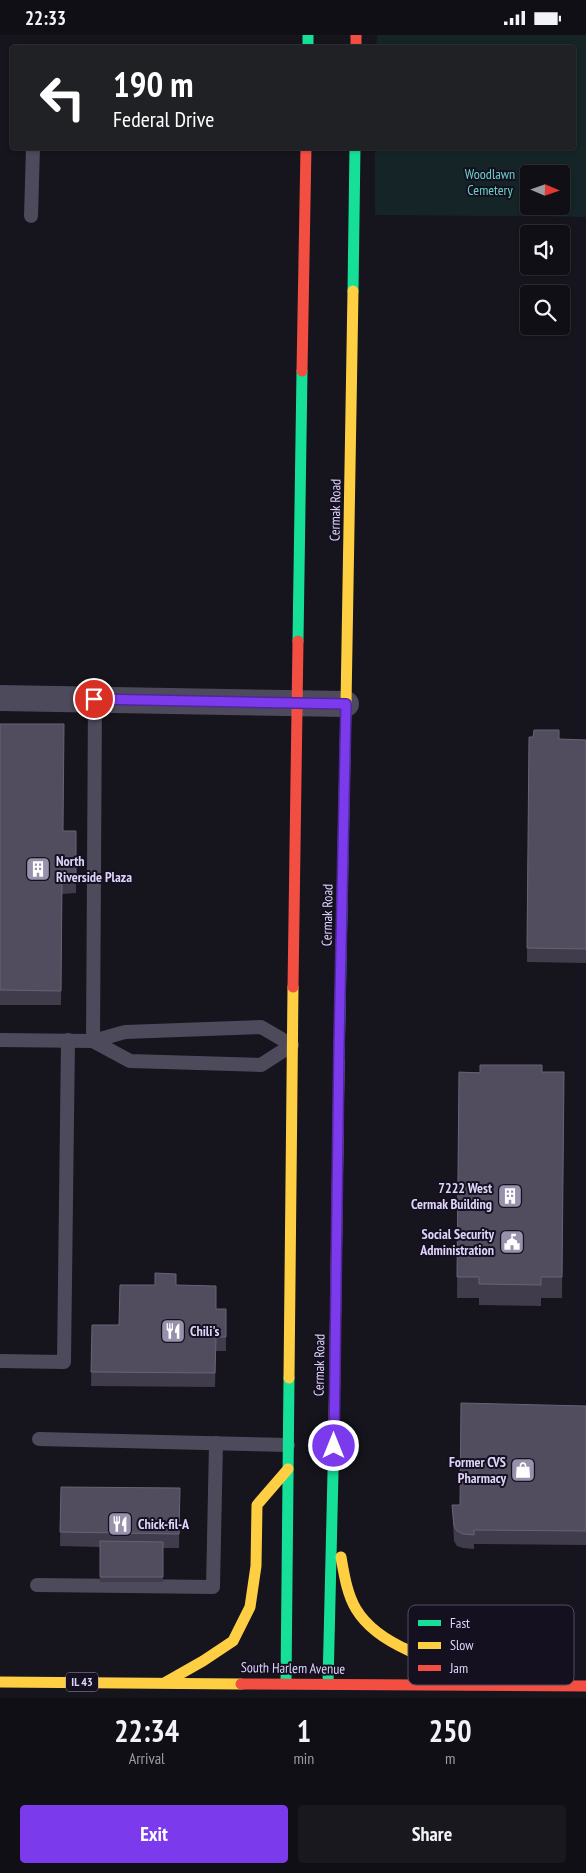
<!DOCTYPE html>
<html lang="en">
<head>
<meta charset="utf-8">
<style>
	:root { --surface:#100f15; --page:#19181e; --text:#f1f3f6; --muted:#9c9ca0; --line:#302f34; --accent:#7c3aed }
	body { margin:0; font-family:"PT Sans Narrow",sans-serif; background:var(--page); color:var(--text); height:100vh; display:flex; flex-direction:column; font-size:19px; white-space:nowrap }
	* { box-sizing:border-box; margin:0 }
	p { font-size:16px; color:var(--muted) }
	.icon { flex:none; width:28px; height:28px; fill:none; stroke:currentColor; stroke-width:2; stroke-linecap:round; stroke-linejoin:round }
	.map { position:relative; height:1663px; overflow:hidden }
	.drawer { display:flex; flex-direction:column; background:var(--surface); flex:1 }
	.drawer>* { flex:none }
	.guide { position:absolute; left:10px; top:10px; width:566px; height:105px; border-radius:5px; box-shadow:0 1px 4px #0004,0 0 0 1px var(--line); background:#202124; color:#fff; overflow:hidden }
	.needle { width:32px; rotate:92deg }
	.buttons { position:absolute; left:520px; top:130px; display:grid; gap:10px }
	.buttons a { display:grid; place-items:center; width:50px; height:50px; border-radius:5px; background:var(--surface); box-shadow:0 1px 4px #0004,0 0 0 1px var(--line); font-size:25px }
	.pin { position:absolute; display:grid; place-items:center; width:42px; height:42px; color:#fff; margin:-21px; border:2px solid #fff; border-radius:50%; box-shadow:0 1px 5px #0007 }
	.me { position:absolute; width:55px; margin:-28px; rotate:0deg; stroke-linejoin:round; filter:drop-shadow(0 0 4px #0008) }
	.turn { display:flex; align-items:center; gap:18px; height:105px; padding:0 20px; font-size:22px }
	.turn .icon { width:65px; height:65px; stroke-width:2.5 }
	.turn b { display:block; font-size:35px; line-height:42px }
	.eta { display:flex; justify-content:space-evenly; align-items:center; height:85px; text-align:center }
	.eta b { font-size:30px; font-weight:600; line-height:35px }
	.button { display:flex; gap:10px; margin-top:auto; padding:10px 20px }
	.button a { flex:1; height:58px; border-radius:5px; background:var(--accent); color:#fff; font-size:20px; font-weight:600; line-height:58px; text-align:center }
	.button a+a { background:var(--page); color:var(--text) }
	.status { display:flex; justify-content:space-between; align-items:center; height:35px; padding:0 25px; background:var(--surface); direction:ltr }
	.status svg { height:14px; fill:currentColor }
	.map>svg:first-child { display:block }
	.green { fill:#142427; fill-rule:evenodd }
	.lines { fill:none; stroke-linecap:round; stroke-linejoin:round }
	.lane { stroke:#4d4a5c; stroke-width:14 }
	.street { stroke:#4d4a5c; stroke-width:26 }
	.fast { stroke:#16e098; stroke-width:11 }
	.slow { stroke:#ffcf43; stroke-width:11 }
	.jam { stroke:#f24e42; stroke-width:11 }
	.wall { fill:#413c4b }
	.building { fill:#524d5e; stroke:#686276 }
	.route-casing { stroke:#51269a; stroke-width:12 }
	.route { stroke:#7c3aed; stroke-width:9 }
	.labels { text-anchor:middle; stroke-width:4; stroke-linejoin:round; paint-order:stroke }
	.shield { fill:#151020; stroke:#a299b8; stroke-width:1 }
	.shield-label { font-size:12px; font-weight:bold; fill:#ded4f9 }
	.park-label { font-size:14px; fill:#69d0c6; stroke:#151020 }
	.street-label { font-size:14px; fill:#ded4f9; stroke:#151020 }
	.poi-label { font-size:14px; font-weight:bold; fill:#ded4f9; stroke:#151020; text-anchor:start }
	.key { fill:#151020; stroke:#514b61; stroke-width:1 }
	.key-label { font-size:14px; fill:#ded4f9 }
</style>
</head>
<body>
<div class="status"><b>22:33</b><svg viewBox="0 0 49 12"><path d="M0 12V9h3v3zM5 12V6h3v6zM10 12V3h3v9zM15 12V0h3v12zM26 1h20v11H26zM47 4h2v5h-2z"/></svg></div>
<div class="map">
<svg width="586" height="1663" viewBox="0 0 586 1663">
	<rect width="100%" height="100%" fill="#16141c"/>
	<path class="green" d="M377,0H586V182L375,180V113L574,112V12H376ZM529,139H561V171H529Z"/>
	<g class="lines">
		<g class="lane">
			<polyline points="31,181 33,112"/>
			<polyline points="0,1005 93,1006 125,997 261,992 292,1010 261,1030 130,1026 93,1006"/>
			<polyline points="93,1006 95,665"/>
			<polyline points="0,1326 64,1327 68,1005"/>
			<polyline points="39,1404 288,1410"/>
			<polyline points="37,1550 213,1552 216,1408"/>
		</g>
		<polyline class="street" points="0,663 346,669"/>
		<g class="fast">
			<polyline points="308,0 308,12"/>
			<polyline points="353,256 355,112"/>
			<polyline points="298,606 302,336"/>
			<polyline points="339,1028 346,669"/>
			<polyline points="286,1648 289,1343"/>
			<polyline points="328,1649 334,1396"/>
		</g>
		<g class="slow">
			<polyline points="346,669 353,256"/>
			<polyline points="289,1343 293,952"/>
			<polyline points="334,1396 339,1028"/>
			<path d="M341,1522C344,1539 347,1559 356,1574C380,1614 442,1628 484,1639"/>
			<polyline points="0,1647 241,1649"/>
			<polyline points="166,1647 203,1626 233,1606 250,1572 256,1531 257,1470 288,1434"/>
		</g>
		<g class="jam">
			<polyline points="356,0 356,12"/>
			<polyline points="302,336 306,112"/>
			<polyline points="293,952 298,606"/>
			<polyline points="241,1649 586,1651"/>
		</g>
	</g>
	<g class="wall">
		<polygon points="0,689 63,796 76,796 76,858 62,859 61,970 0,970"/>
		<polygon points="529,702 559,704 586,705 586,928 527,927"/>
		<polygon points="459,1037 564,1037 562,1263 541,1263 541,1271 479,1270 479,1263 457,1263"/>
		<polygon points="176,1250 216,1274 226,1274 226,1316 216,1316 215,1352 91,1351 92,1290 119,1290"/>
		<polygon points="586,1371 586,1510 474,1509 474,1514 463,1513 457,1511 454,1506 452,1470 460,1470"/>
		<polygon points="61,1452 180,1453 179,1513 163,1513 163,1547 100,1547 100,1512 60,1511"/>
	</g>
	<g class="building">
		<polygon points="0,689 64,689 63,796 76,796 76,844 62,844 61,956 0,955"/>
		<polygon points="534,695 559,695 559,704 586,705 586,914 527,913 529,702 533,702"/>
		<polygon points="480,1030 542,1030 542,1037 564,1037 562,1242 541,1242 541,1250 479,1249 479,1242 457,1242 459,1037 480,1038"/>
		<polygon points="155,1238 176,1239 176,1250 216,1251 216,1274 226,1274 226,1302 216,1302 215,1338 91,1337 92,1290 119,1290 120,1250 155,1250"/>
		<polygon points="461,1368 586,1371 586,1496 474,1495 474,1500 463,1499 457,1496 454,1491 452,1470 460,1470"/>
		<polygon points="61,1452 180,1453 179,1499 60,1497"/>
		<polygon points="100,1506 163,1507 163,1542 100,1542"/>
	</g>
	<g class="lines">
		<defs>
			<polyline id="route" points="94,664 346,669 339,1010 334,1411"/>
		</defs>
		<use href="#route" class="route-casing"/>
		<use href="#route" class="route"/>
	</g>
	<defs>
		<symbol id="building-square" viewBox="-11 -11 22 22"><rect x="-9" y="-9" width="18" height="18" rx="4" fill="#9891ac" stroke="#151020"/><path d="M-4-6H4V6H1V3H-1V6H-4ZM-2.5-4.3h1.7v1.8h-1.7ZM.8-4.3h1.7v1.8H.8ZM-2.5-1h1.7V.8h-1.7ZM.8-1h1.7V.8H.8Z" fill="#fff"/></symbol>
		<symbol id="civic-square" viewBox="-11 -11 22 22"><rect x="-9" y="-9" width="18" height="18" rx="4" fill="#9891ac" stroke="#151020"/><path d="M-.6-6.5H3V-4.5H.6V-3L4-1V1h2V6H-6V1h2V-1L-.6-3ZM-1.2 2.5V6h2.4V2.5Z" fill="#fff"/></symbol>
		<symbol id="restaurant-square" viewBox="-11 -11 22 22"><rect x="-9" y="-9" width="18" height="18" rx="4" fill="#9891ac" stroke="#151020"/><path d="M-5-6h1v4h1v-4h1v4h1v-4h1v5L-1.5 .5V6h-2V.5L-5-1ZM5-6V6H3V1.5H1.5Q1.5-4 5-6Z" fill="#fff"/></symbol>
		<symbol id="shop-square" viewBox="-11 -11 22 22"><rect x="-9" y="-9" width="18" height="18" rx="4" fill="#9891ac" stroke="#151020"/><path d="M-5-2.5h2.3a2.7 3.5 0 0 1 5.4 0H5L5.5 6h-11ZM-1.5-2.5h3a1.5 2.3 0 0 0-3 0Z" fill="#fff"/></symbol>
	</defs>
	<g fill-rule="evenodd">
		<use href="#building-square" x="24" y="820" width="28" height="28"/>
		<use href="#building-square" x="496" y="1147" width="28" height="28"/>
		<use href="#civic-square" x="498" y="1193" width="28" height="28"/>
		<use href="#restaurant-square" x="159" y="1282" width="28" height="28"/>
		<use href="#shop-square" x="509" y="1421" width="28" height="28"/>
		<use href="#restaurant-square" x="106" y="1475" width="28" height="28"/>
	</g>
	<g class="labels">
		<rect class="shield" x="66" y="1637.5" width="32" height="19" rx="4"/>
		<g class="shield-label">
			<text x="82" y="1651">IL 43</text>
		</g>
		<g class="park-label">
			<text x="490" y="144">Woodlawn<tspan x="490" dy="16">Cemetery</tspan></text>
		</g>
		<g class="street-label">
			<text transform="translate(335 475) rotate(-89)" y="5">Cermak Road</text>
			<text transform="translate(327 880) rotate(-89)" y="5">Cermak Road</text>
			<text transform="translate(319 1330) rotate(-89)" y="5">Cermak Road</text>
			<text transform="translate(293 1633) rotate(1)" y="5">South Harlem Avenue</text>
		</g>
		<g class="poi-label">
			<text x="56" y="831">North<tspan x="56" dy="16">Riverside Plaza</tspan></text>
			<text x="492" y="1158" text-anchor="end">7222 West<tspan x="492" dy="16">Cermak Building</tspan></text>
			<text x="494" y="1204" text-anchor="end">Social Security<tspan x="494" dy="16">Administration</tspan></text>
			<text x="190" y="1301">Chili's</text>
			<text x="506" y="1432" text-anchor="end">Former CVS<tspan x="506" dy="16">Pharmacy</tspan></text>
			<text x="138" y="1494">Chick-fil-A</text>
		</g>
	</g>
	<rect x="408" y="1570" width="166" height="80" rx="8" class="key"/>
	<rect x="418" y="1585" width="23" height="6" fill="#16e098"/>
	<rect x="418" y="1607" width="23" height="7" fill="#ffcf43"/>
	<rect x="418" y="1630" width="23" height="6" fill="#f24e42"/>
	<g class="key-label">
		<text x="450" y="1593">Fast</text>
		<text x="450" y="1615">Slow</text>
		<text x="450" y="1638">Jam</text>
	</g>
</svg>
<div class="buttons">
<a><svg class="needle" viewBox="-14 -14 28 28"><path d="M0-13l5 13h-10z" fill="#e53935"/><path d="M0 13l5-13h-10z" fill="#9c9ca0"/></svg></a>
<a><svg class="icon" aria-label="sound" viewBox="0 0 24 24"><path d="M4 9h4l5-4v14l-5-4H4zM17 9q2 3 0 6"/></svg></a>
<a><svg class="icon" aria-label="search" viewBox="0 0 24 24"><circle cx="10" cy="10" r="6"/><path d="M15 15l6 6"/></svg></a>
</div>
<div class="pin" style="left:94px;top:664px;background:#d93025"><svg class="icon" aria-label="arrive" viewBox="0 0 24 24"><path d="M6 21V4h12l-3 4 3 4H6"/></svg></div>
<svg class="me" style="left:334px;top:1411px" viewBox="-20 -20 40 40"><circle r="17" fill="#7c3aed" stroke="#fff" stroke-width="3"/><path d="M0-11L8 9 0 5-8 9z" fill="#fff"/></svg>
<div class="guide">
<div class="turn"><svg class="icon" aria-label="left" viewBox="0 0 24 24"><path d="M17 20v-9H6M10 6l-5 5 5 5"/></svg><div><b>190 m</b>Federal Drive</div></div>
</div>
</div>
<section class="drawer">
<div class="eta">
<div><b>22:34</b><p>Arrival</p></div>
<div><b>1</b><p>min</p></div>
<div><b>250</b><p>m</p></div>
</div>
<div class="button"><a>Exit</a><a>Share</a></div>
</section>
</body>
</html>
